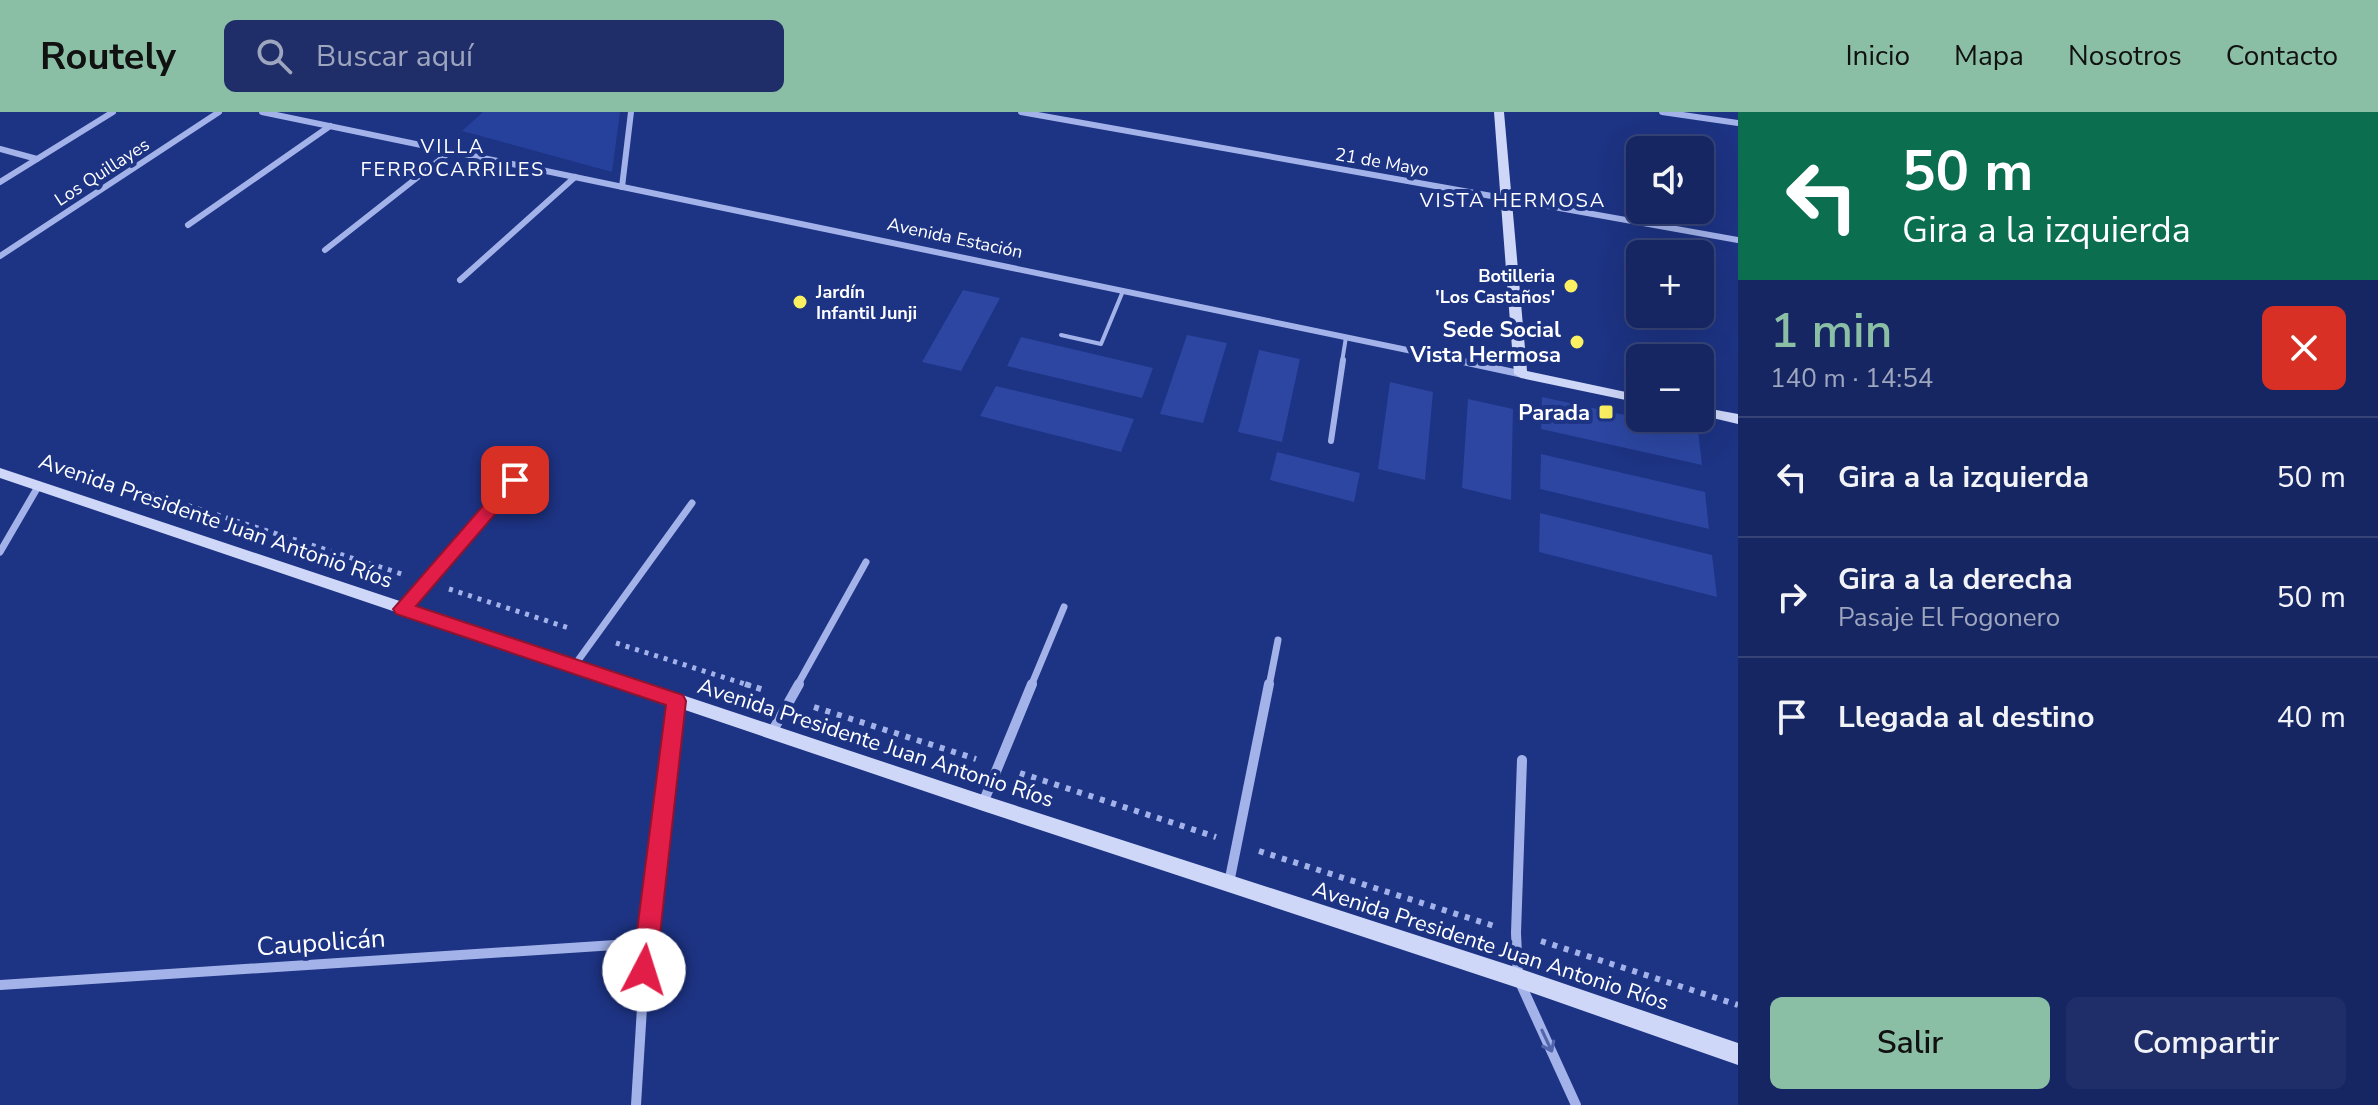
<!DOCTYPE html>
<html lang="es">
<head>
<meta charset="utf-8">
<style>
	:root { --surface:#162662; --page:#1f2e68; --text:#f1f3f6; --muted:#9ea5be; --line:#354377; --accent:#8abfa5 }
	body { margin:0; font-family:"Nunito Sans",sans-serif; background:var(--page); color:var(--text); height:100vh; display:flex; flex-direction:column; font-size:30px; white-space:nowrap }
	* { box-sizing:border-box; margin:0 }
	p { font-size:26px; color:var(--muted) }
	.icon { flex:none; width:44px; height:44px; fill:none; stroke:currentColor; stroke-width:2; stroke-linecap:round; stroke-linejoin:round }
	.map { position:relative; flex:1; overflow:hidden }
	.side { display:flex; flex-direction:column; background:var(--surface); width:640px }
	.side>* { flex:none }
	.hud { background:#0b6e4f; color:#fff; overflow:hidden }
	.buttons { position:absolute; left:1626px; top:24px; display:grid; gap:16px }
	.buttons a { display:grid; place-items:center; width:88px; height:88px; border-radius:12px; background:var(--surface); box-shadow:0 8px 32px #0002,0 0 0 2px var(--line); font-size:40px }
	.pin { position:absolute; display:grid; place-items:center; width:68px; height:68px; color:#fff; margin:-34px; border-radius:16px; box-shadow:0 4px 12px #0006 }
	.me { position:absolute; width:88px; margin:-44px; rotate:5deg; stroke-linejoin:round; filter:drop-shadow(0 0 6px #0008) }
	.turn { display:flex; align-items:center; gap:28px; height:168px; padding:0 32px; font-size:36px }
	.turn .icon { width:104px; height:104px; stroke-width:2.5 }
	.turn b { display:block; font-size:56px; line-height:68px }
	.round { display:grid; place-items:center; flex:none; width:84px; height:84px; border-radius:12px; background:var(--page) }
	.head { display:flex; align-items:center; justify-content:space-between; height:136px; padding:0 32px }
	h1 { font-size:48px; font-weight:600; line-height:60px; color:var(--accent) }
	.primary-button { display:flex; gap:16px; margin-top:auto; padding:16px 32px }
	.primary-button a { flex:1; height:92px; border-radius:12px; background:var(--accent); color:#111; font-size:32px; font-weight:600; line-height:92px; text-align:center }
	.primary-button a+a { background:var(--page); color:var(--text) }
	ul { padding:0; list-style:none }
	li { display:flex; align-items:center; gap:24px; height:120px; padding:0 32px; border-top:2px solid var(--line) }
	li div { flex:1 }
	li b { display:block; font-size:30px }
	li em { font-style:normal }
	header { display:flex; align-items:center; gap:48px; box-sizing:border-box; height:112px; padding:0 40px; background:var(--accent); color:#111 }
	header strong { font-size:38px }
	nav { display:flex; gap:44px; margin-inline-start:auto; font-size:28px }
	.search { width:560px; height:72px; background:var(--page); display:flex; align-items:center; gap:20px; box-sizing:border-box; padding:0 28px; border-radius:12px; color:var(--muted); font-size:30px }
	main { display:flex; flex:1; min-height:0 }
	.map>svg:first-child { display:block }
	.green { fill:#26419c }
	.building { fill:#2c46a1 }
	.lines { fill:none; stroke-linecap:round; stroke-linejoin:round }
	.path-far1 { stroke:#a3b3ea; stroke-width:5; stroke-dasharray:4 6; stroke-linecap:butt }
	.path { stroke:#a3b3ea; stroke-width:6; stroke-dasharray:5 7; stroke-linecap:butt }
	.lane-far1 { stroke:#a3b3ea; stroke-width:4 }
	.lane { stroke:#a3b3ea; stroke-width:6 }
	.street-far2 { stroke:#a3b3ea; stroke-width:6 }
	.street-far1 { stroke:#a3b3ea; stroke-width:7 }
	.street { stroke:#a3b3ea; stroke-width:10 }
	.secondary { fill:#ced7f8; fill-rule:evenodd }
	.oneway { stroke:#5366ac }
	.route { fill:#e11d48; stroke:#92132f; stroke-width:2 }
	.poi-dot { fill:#faf061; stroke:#1d3383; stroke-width:3 }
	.labels { text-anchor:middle; stroke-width:8; stroke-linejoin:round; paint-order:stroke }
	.far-street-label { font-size:18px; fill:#fff; stroke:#1d3383 }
	.far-poi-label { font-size:18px; font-weight:bold; fill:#fff; stroke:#1d3383; text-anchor:end }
	.far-neighbourhood-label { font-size:20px; letter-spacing:2px; fill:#fff; stroke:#1d3383 }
	.poi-label { font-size:22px; font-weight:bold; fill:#fff; stroke:#1d3383; text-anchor:end }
	.street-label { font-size:22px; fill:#fff; stroke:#1d3383 }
	.near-street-label { font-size:26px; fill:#fff; stroke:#1d3383 }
</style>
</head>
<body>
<header>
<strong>Routely</strong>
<div class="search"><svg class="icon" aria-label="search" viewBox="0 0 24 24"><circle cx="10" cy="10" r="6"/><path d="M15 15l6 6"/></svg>Buscar aquí</div>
<nav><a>Inicio</a><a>Mapa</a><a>Nosotros</a><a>Contacto</a></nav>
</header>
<main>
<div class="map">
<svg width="1738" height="993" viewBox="0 0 1738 993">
	<rect width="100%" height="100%" fill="#1d3383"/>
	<polygon class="green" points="483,0 620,0 612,60 462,19"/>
	<g class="building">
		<polygon points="963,178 1000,186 961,259 922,250"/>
		<polygon points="1187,223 1227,231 1203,311 1160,302"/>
		<polygon points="1021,225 1153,256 1142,286 1007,254"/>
		<polygon points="1259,238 1300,247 1282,330 1238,320"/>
		<polygon points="1390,270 1433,280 1425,368 1378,357"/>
		<polygon points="996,274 1134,307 1121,340 980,304"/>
		<polygon points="1542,285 1698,319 1702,353 1541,317"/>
		<polygon points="1468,287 1513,297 1511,388 1462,376"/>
		<polygon points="1277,340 1360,361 1354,390 1270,368"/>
		<polygon points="1541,342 1705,380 1709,417 1540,377"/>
		<polygon points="1540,401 1712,443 1717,485 1539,440"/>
	</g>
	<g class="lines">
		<g class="path-far1">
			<polyline points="83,360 405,463"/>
			<polyline points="449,477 572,517"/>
			<polyline points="616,531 751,574"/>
		</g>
		<g class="path">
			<polyline points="745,572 767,579"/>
			<polyline points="814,595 976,647"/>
			<polyline points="1020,661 1216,725"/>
			<polyline points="1259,739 1494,814"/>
			<polyline points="1541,829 1738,893"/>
		</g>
		<g class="lane-far1">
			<polyline points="1061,223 1101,232 1123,179"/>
			<polyline points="1342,250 1346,225"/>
		</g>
		<polyline class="lane" points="1331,329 1343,248"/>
		<g class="street-far2">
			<polyline points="262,0 1465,250"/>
			<polyline points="1021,0 1738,128"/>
			<polyline points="1662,0 1738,11"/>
			<polyline points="0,37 37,47"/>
			<polyline points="0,70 113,0"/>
			<polyline points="622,75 631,0"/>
			<polyline points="188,113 330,14"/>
			<polyline points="325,138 451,39"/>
			<polyline points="0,144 219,0"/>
			<polyline points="460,168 575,65"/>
		</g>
		<g class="street-far1">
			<polyline points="1456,248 1521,262"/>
			<polyline points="0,440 39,373"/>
			<polyline points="403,497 533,347"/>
			<polyline points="574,554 692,391"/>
			<polyline points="797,574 866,450"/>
			<polyline points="1031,574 1064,495"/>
			<polyline points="1269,574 1278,528"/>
		</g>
		<g class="street">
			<polyline points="772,620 799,572"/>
			<polyline points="1522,648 1516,821 1518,866 1576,993"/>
			<polyline points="983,691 1032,572"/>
			<polyline points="1229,771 1269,572"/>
			<polyline points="0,873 646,831"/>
			<polyline points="636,993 646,831 677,589"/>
		</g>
		<g class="secondary">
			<polygon points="1494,0 1504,0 1527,259 1640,283 1640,291 1521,266 1514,262"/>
			<polygon points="1700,295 1738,302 1738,312 1700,303"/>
			<polygon points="0,356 983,683 1518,856 1738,931 1738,953 1518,876 983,699 0,366"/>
		</g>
	</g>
	<defs><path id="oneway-shaft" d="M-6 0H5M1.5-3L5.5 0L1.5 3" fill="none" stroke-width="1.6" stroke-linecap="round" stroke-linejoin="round" transform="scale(2)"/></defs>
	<use class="oneway" href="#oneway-shaft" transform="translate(1547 929) rotate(65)"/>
	<polygon class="route" points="515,362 521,364 523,368 521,372 416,494 683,583 686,589 656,858 652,866 644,869 636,866 632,858 666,593 396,502 393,497 509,364"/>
	<g class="poi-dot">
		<circle cx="1571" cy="174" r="8"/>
		<circle cx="800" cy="190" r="8"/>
		<circle cx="1577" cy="230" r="8"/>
		<rect x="1598" y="292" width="16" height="16" rx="4"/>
	</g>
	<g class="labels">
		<g class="far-street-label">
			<text transform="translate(1382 50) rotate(10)" y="6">21 de Mayo</text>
			<text transform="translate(102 60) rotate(-33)" y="6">Los Quillayes</text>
			<text transform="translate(955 126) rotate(12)" y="6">Avenida Estación</text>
		</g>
		<g class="far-poi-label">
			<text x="1555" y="170">Botilleria<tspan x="1555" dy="21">'Los Castaños'</tspan></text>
			<text x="816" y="186" text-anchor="start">Jardín<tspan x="816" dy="21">Infantil Junji</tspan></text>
		</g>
		<g class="far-neighbourhood-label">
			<text x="453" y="41">VILLA<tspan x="453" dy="23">FERROCARRILES</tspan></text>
			<text x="1513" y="95">VISTA HERMOSA</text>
		</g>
		<g class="poi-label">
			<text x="1561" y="225">Sede Social<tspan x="1561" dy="25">Vista Hermosa</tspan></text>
			<text x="1590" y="308">Parada</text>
		</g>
		<g class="street-label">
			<text transform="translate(216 408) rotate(19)" y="8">Avenida Presidente Juan Antonio Ríos</text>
			<text transform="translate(876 630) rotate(18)" y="8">Avenida Presidente Juan Antonio Ríos</text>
			<text transform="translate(1491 833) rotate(18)" y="8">Avenida Presidente Juan Antonio Ríos</text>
		</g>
		<g class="near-street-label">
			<text transform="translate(321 830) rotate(-4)" y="9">Caupolicán</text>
		</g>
	</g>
</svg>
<div class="buttons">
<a><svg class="icon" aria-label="sound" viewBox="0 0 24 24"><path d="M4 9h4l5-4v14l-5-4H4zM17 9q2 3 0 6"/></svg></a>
<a>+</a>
<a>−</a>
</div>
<div class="pin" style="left:515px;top:368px;background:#d93025"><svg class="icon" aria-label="arrive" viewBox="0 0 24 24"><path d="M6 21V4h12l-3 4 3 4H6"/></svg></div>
<svg class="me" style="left:644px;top:858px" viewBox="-20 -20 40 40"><circle r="19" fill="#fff"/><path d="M0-13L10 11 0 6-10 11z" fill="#e11d48"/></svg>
</div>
<section class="side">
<div class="hud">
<div class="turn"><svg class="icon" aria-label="left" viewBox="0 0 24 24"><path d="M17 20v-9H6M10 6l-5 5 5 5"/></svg><div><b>50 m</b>Gira a la izquierda</div></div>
</div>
<div class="head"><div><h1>1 min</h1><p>140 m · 14:54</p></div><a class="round" style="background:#d93025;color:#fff"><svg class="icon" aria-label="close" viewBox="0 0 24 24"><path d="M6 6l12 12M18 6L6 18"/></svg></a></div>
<ul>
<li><svg class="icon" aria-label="left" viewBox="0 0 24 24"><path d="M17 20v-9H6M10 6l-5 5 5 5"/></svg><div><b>Gira a la izquierda</b></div><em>50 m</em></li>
<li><svg class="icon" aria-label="right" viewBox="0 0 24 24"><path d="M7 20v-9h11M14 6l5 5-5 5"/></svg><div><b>Gira a la derecha</b><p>Pasaje El Fogonero</p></div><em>50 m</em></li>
<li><svg class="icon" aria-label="arrive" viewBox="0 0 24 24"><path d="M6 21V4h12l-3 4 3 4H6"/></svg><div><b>Llegada al destino</b></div><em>40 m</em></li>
</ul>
<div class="primary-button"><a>Salir</a><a>Compartir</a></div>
</section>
</main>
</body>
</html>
